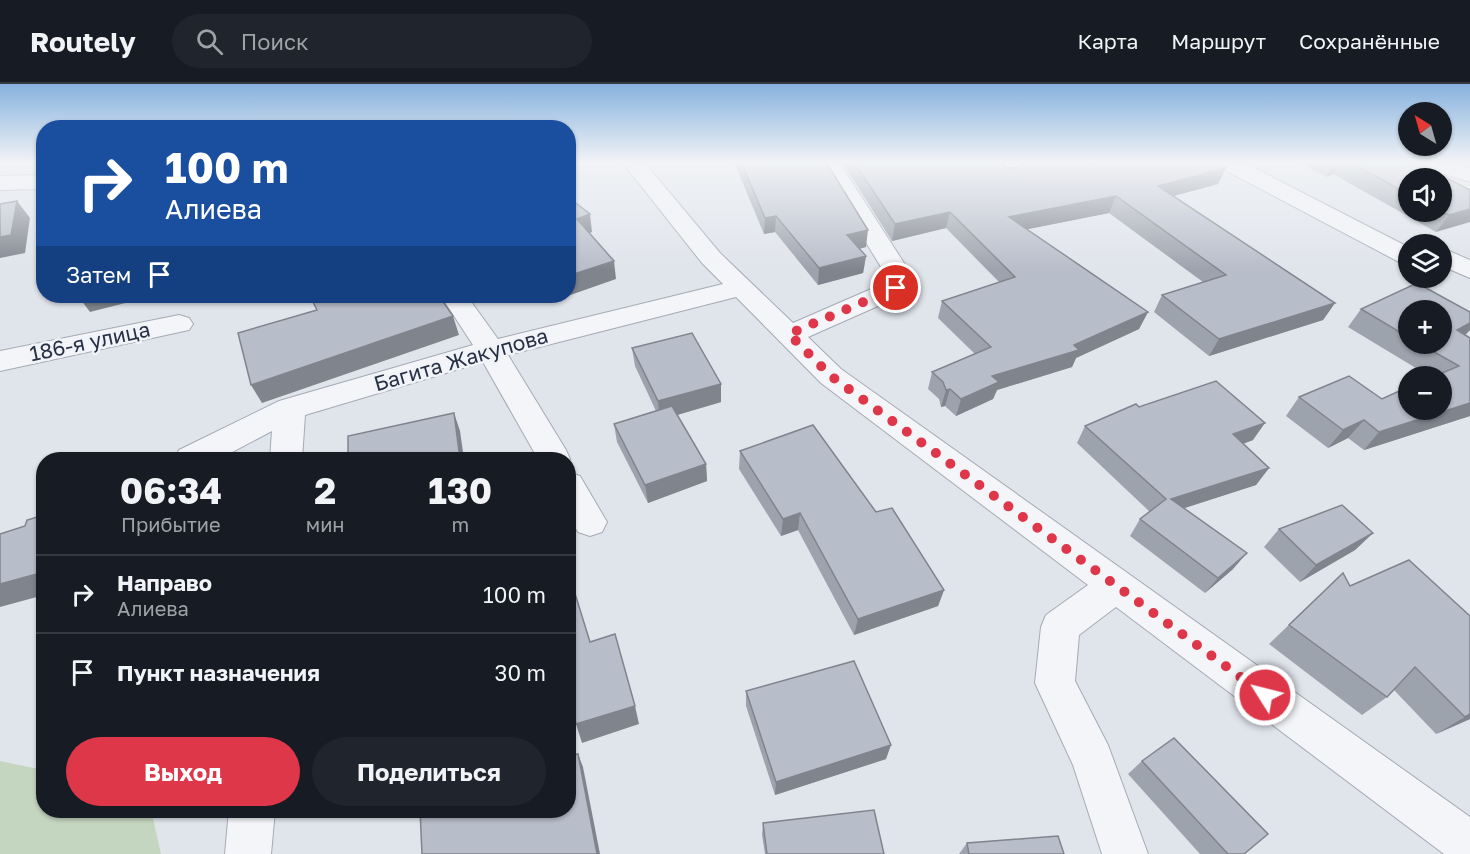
<!DOCTYPE html>
<html lang="ru">
<head>
<meta charset="utf-8">
<style>
	:root { --surface:#171b24; --page:#20242c; --text:#f1f3f6; --muted:#9ea1a6; --line:#363941; --accent:#de374a }
	body { margin:0; font-family:"Golos Text",sans-serif; background:var(--page); color:var(--text); height:100vh; display:flex; flex-direction:column; font-size:22px; white-space:nowrap }
	* { box-sizing:border-box; margin:0 }
	p { font-size:20px; color:var(--muted) }
	.icon { flex:none; width:33px; height:33px; fill:none; stroke:currentColor; stroke-width:2; stroke-linecap:round; stroke-linejoin:round }
	.map { position:relative; flex:1; overflow:hidden }
	.panel { position:absolute; left:36px; top:368px; width:540px; height:366px; display:flex; flex-direction:column; background:var(--surface); border-radius:24px; box-shadow:0 2px 4px #0004 }
	.panel>* { flex:none }
	.banner { position:absolute; left:36px; top:36px; width:540px; height:183px; border-radius:24px; box-shadow:0 2px 4px #0004; background:#1a4fa0; color:#fff; overflow:hidden }
	.needle { width:39px; rotate:323deg }
	.controls { position:absolute; left:1398px; top:18px; display:grid; gap:12px }
	.controls a { display:grid; place-items:center; width:54px; height:54px; border-radius:50%; background:var(--surface); box-shadow:0 2px 4px #0004; font-size:30px }
	.pin { position:absolute; display:grid; place-items:center; width:51px; height:51px; color:#fff; margin:-26px; border:3px solid #fff; border-radius:50%; box-shadow:0 2px 6px #0007 }
	.me { position:absolute; width:66px; margin:-33px; rotate:306deg; stroke-linejoin:round; filter:drop-shadow(0 0 4px #0008) }
	.turn { display:flex; align-items:center; gap:21px; height:126px; padding:0 30px; font-size:27px }
	.turn .icon { width:78px; height:78px; stroke-width:2.5 }
	.turn b { display:block; font-size:42px; line-height:51px }
	.then { display:flex; align-items:center; height:57px; padding:0 30px; background:#0003; gap:12px; font-size:22px }
	.eta { display:flex; justify-content:space-evenly; align-items:center; height:102px; text-align:center }
	.eta b { font-size:36px; font-weight:700; line-height:42px }
	.action { display:flex; gap:12px; margin-top:auto; padding:12px 30px }
	.action a { flex:1; height:69px; border-radius:36px; background:var(--accent); color:#fff; font-size:24px; font-weight:700; line-height:69px; text-align:center }
	.action a+a { background:var(--page); color:var(--text) }
	ul { padding:0; list-style:none }
	li { display:flex; align-items:center; gap:18px; height:78px; padding:0 30px; border-top:2px solid var(--line) }
	li div { flex:1 }
	li b { display:block; font-size:22px }
	li em { font-style:normal }
	header { display:flex; align-items:center; gap:36px; box-sizing:border-box; height:84px; padding:0 30px; background:var(--surface); border-bottom:2px solid var(--line) }
	header strong { font-size:28px }
	nav { display:flex; gap:33px; margin-inline-start:auto; font-size:21px }
	.search { width:420px; height:54px; background:var(--page); display:flex; align-items:center; gap:15px; box-sizing:border-box; padding:0 21px; border-radius:33px; color:var(--muted); font-size:22px }
	.map>svg:first-child { display:block }
	.green { fill:#c5d6c0 }
	.lines { fill:none; stroke-linecap:round; stroke-linejoin:round }
	.minor-casing { stroke:#a5aab6; stroke-width:2 }
	.minor { fill:#f3f5f8; fill-rule:evenodd }
	.wall { fill:#9da3ad; fill-rule:evenodd }
	.shaded-wall { fill:#80848d }
	.building { fill:#b7bdc9; stroke:#80848d; stroke-width:1.5 }
	.route { stroke:#de374a; stroke-width:10; stroke-dasharray:0 18 }
	.labels { text-anchor:middle; stroke-width:5; stroke-linejoin:round; paint-order:stroke }
	.street-label { font-size:21px; fill:#273044; stroke:#f0f3f8 }
</style>
</head>
<body>
<header>
<strong>Routely</strong>
<div class="search"><svg class="icon" aria-label="search" viewBox="0 0 24 24"><circle cx="10" cy="10" r="6"/><path d="M15 15l6 6"/></svg>Поиск</div>
<nav><a>Карта</a><a>Маршрут</a><a>Сохранённые</a></nav>
</header>
<div class="map">
<svg width="1470" height="770" viewBox="0 0 1470 770">
	<rect width="100%" height="100%" fill="#e0e4eb"/>
	<polygon class="green" points="0,677 43,686 44,726 151,726 161,770 0,770"/>
	<g class="lines">
		<defs>
			<g id="minor">
				<polygon points="622,78 644,78 720,169 793,239 885,199 887,193 817,78 839,78 913,193 905,210 808,253 841,285 1470,733 1470,770 1444,770 1116,523 1079,551 1075,597 1108,661 1148,770 1102,770 1073,681 1035,599 1041,543 1046,531 1088,501 821,299 736,213 508,271 566,366 570,375 568,378 568,375 538,375 483,278 305,331 302,375 270,375 272,347 219,375 175,375 179,366 279,317 473,261 441,212 467,212 498,255 723,200 702,179"/>
				<polygon points="1004,78 1039,78 1036,83 1007,83"/>
				<polygon points="1216,78 1243,78 1408,163 1408,181 1399,178 1219,83"/>
				<polygon points="1419,78 1452,78 1470,84 1470,98 1422,83"/>
				<polygon points="44,91 44,105 0,106 0,92"/>
				<polygon points="1442,164 1470,176 1470,194 1442,182"/>
				<polygon points="179,231 189,234 193,240 189,246 0,287 0,267"/>
				<polygon points="568,388 580,392 607,438 602,448 590,452 578,448 568,432"/>
				<polygon points="229,726 275,726 271,770 225,770"/>
			</g>
		</defs>
		<use href="#minor" class="minor-casing"/>
		<use href="#minor" class="minor"/>
	</g>
	<g class="wall">
		<polygon points="734,78 826,78 866,163 859,165 866,172 863,189 818,201 775,148 764,150"/>
		<polygon points="842,78 999,78 1008,85 1091,80 1226,84 1218,100 1173,112 1335,219 1323,236 1209,272 1154,228 1162,211 1203,198 1109,129 1027,145 1148,228 1139,245 1076,274 1072,283 997,306 993,315 956,332 945,322 941,323 939,315 928,305 932,288 975,270 938,234 942,217 999,198 946,144 892,157"/>
		<path d="M1298,78H1416L1470,106L1436,148L1333,90L1327,93ZM1408,94L1442,128H1408Z"/>
		<path d="M1417,199L1470,228V246L1465,251L1470,254V332L1364,366L1348,354L1328,364L1286,332L1299,313L1349,292L1382,315L1408,303V326H1442V292H1429L1348,243L1361,225ZM1408,226H1442V260H1408Z"/>
		<polygon points="632,264 721,300 721,318 677,331 706,380 707,397 648,419 617,358 614,340 656,327 635,282"/>
		<polygon points="1139,323 1253,356 1243,360 1269,384 1256,401 1184,424 1233,485 1205,509 1130,452 1140,435 1150,428 1077,359 1085,342"/>
		<polygon points="740,367 876,428 944,506 938,522 854,551 798,446 781,452 739,385"/>
		<polygon points="1279,445 1373,449 1355,466 1300,498 1264,463"/>
		<polygon points="1343,489 1350,502 1470,635 1436,650 1394,606 1387,613 1362,631 1269,560"/>
		<polygon points="746,607 886,675 775,711 746,622"/>
		<polygon points="1142,677 1244,770 1200,770 1128,690"/>
		<polygon points="763,739 884,770 765,770 762,751"/>
		<polygon points="967,759 1064,770 959,770"/>
	</g>
	<g class="shaded-wall">
		<polygon points="1336,78 1341,78 1333,90 1327,93"/>
		<polygon points="1226,84 1218,100 1151,118 1158,102"/>
		<polygon points="1116,112 1109,129 1004,150 1009,133"/>
		<polygon points="17,117 30,134 25,169 0,174 0,153"/>
		<polygon points="1470,125 1470,138 1436,148 1449,131"/>
		<polygon points="950,128 946,144 892,157 895,140"/>
		<polygon points="590,130 592,148 580,153 577,135"/>
		<polygon points="776,132 775,148 764,150 765,134"/>
		<polygon points="868,146 866,163 845,168 847,151"/>
		<polygon points="866,172 863,189 818,201 819,184"/>
		<polygon points="614,177 616,195 559,215 559,212 568,212 568,192"/>
		<polygon points="78,212 145,212 145,214 90,228"/>
		<polygon points="1335,219 1323,236 1209,272 1219,255"/>
		<polygon points="1148,228 1139,245 1076,274 1072,283 997,306 993,315 956,332 961,315 992,292 1074,261"/>
		<polygon points="453,232 459,251 262,319 251,301"/>
		<polygon points="1470,239 1470,246 1464,252 1457,246"/>
		<polygon points="721,300 721,318 660,336 658,317"/>
		<polygon points="950,305 945,322 941,323 946,306"/>
		<polygon points="1470,319 1470,332 1364,366 1379,348"/>
		<polygon points="454,329 460,347 464,375 460,375"/>
		<polygon points="1364,336 1348,354 1328,364 1343,346"/>
		<polygon points="1265,339 1253,356 1222,367 1233,350"/>
		<polygon points="706,380 707,397 648,419 645,401"/>
		<polygon points="1269,384 1256,401 1160,432 1171,415"/>
		<polygon points="800,429 798,446 781,452 783,435"/>
		<polygon points="1373,449 1355,466 1300,498 1316,481"/>
		<polygon points="1247,469 1233,485 1205,509 1218,494"/>
		<polygon points="44,488 44,511 0,523 0,500"/>
		<polygon points="944,506 938,522 854,551 858,535"/>
		<polygon points="635,622 639,640 582,659 576,640"/>
		<polygon points="1470,630 1470,635 1436,650 1465,633"/>
		<polygon points="891,661 886,675 775,711 776,698"/>
		<polygon points="578,670 583,683 600,770 597,770"/>
	</g>
	<g class="building">
		<polygon points="741,78 826,78 868,146 847,151 866,172 819,184 776,132 765,134"/>
		<polygon points="854,78 999,78 1008,85 1034,78 1088,78 1091,80 1100,78 1216,78 1226,84 1158,102 1335,219 1219,255 1162,211 1226,191 1116,112 1009,133 1148,228 1074,261 1079,266 992,292 999,298 961,315 950,305 946,306 943,298 932,288 991,263 942,217 1015,193 950,128 895,140"/>
		<polygon points="1350,78 1416,78 1470,106 1470,125 1449,131 1441,128 1442,94 1408,94 1408,110"/>
		<polygon points="568,113 590,130 577,135 614,177 568,192"/>
		<polygon points="17,117 11,151 0,153 0,120"/>
		<polygon points="1417,199 1470,228 1470,239 1457,246 1470,254 1470,319 1379,348 1364,336 1343,346 1299,313 1349,292 1382,315 1408,303 1408,326 1442,326 1442,292 1435,292 1459,282 1420,260 1442,260 1442,226 1408,226 1408,253 1361,225"/>
		<polygon points="310,212 439,212 453,232 251,301 238,249 317,226"/>
		<polygon points="692,249 721,300 658,317 632,264"/>
		<polygon points="1216,297 1265,339 1233,350 1269,384 1171,415 1247,469 1218,494 1140,435 1166,415 1085,342 1136,320 1139,323"/>
		<polygon points="672,322 706,380 645,401 614,340"/>
		<polygon points="454,329 460,375 348,375 348,352"/>
		<polygon points="813,341 876,428 892,424 944,506 858,535 800,429 783,435 740,367"/>
		<polygon points="1342,421 1373,449 1316,481 1279,445"/>
		<polygon points="44,431 44,488 0,500 0,450 25,442 27,436"/>
		<polygon points="1409,476 1470,532 1470,630 1465,633 1415,583 1387,613 1289,541 1343,489 1350,502"/>
		<polygon points="568,487 590,558 615,550 635,622 576,640 568,608"/>
		<polygon points="854,577 891,661 776,698 746,607"/>
		<polygon points="1174,654 1268,750 1244,770 1228,770 1142,677"/>
		<polygon points="578,670 597,770 422,770 420,726 568,726 568,672"/>
		<polygon points="874,726 884,770 767,770 763,739"/>
		<polygon points="1058,752 1064,770 969,770 967,759"/>
	</g>
	<linearGradient id="sky" x2="0" y2="1"><stop stop-color="#87b2de"/><stop offset="0.42" stop-color="#f1f3f6"/><stop offset="1" stop-color="#f1f3f6" stop-opacity="0"/></linearGradient>
	<rect width="1470" height="186" fill="url(#sky)"/>
	<g class="lines">
		<polyline class="route" points="896,204 789,250 831,292 1265,611"/>
	</g>
	<g class="labels">
		<g class="street-label">
			<text transform="translate(90 258) rotate(-12)" y="7">186-я улица</text>
			<text transform="translate(461 276) rotate(-16)" y="7">Багита Жакупова</text>
		</g>
	</g>
</svg>
<div class="controls">
<a><svg class="needle" viewBox="-14 -14 28 28"><path d="M0-13l5 13h-10z" fill="#e53935"/><path d="M0 13l5-13h-10z" fill="#9ea1a6"/></svg></a>
<a><svg class="icon" aria-label="sound" viewBox="0 0 24 24"><path d="M4 9h4l5-4v14l-5-4H4zM17 9q2 3 0 6"/></svg></a>
<a><svg class="icon" aria-label="layers" viewBox="0 0 24 24"><path d="M12 4l9 5-9 5-9-5zM3 14l9 5 9-5"/></svg></a>
<a>+</a>
<a>−</a>
</div>
<div class="pin" style="left:896px;top:204px;background:#d93025"><svg class="icon" aria-label="arrive" viewBox="0 0 24 24"><path d="M6 21V4h12l-3 4 3 4H6"/></svg></div>
<svg class="me" style="left:1265px;top:611px" viewBox="-20 -20 40 40"><circle r="17" fill="#de374a" stroke="#fff" stroke-width="3"/><path d="M0-11L8 9 0 5-8 9z" fill="#fff"/></svg>
<div class="banner">
<div class="turn"><svg class="icon" aria-label="right" viewBox="0 0 24 24"><path d="M7 20v-9h11M14 6l5 5-5 5"/></svg><div><b>100 m</b>Алиева</div></div>
<div class="then">Затем<svg class="icon" aria-label="arrive" viewBox="0 0 24 24"><path d="M6 21V4h12l-3 4 3 4H6"/></svg></div>
</div>
<section class="panel">
<div class="eta">
<div><b>06:34</b><p>Прибытие</p></div>
<div><b>2</b><p>мин</p></div>
<div><b>130</b><p>m</p></div>
</div>
<ul>
<li><svg class="icon" aria-label="right" viewBox="0 0 24 24"><path d="M7 20v-9h11M14 6l5 5-5 5"/></svg><div><b>Направо</b><p>Алиева</p></div><em>100 m</em></li>
<li><svg class="icon" aria-label="arrive" viewBox="0 0 24 24"><path d="M6 21V4h12l-3 4 3 4H6"/></svg><div><b>Пункт назначения</b></div><em>30 m</em></li>
</ul>
<div class="action"><a>Выход</a><a>Поделиться</a></div>
</section>
</div>
</body>
</html>
